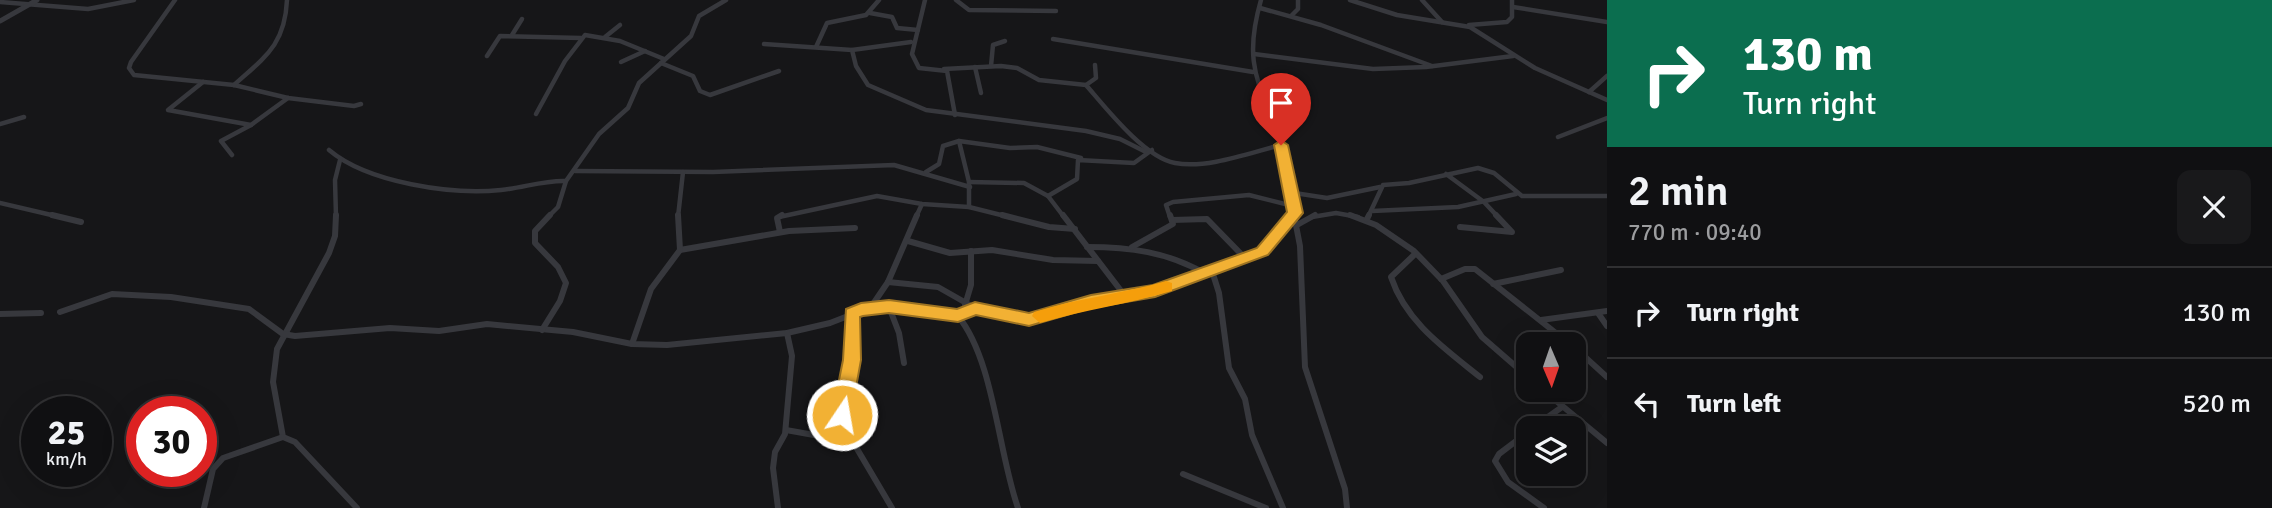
<!DOCTYPE html>
<html lang="en">
<head>
<meta charset="utf-8">
<style>
	:root { --surface:#101012; --page:#19191b; --text:#f1f3f6; --muted:#9c9d9f; --line:#303032 }
	body { margin:0; font-family:Signika,sans-serif; background:var(--page); color:var(--text); height:100vh; display:flex; flex-direction:column; font-size:26px; white-space:nowrap }
	* { box-sizing:border-box; margin:0 }
	p { font-size:23px; color:var(--muted) }
	.icon { flex:none; width:38px; height:38px; fill:none; stroke:currentColor; stroke-width:2; stroke-linecap:round; stroke-linejoin:round }
	.map { position:relative; flex:1; overflow:hidden }
	.panel { display:flex; flex-direction:column; background:var(--surface); width:665px }
	.panel>* { flex:none }
	.banner { background:#0b6e4f; color:#fff; overflow:hidden }
	.needle { width:46px; rotate:178deg }
	.fabs { position:absolute; left:1516px; top:332px; display:grid; gap:14px }
	.fabs a { display:grid; place-items:center; width:70px; height:70px; border-radius:14px; background:var(--surface); box-shadow:0 7px 28px #0002,0 0 0 2px var(--line); font-size:35px }
	.speed { position:absolute; left:21px; top:396px; display:flex; gap:14px; font-size:35px; font-weight:700; text-align:center }
	.speed>* { display:grid; place-content:center; width:91px; height:91px; border-radius:50%; background:var(--surface); box-shadow:0 7px 28px #0002,0 0 0 2px var(--line); line-height:1 }
	.speed small { font-size:18px; font-weight:400 }
	.speed .limit { border:10px solid #d22; background:#fff; color:#111 }
	.pin { position:absolute; display:grid; place-items:center; width:60px; height:60px; color:#fff; margin:-72px -30px; border-radius:50% 50% 50% 0; rotate:-45deg; box-shadow:0 0 7px #0007 }
	.pin .icon { rotate:45deg }
	.me { position:absolute; width:77px; margin:-38px; rotate:12deg; stroke-linejoin:round; filter:drop-shadow(0 0 5px #0008) }
	.turn { display:flex; align-items:center; gap:24px; height:147px; padding:0 21px; font-size:32px }
	.turn .icon { width:91px; height:91px; stroke-width:2.5 }
	.turn b { display:block; font-size:49px; line-height:60px }
	.round { display:grid; place-items:center; flex:none; width:74px; height:74px; border-radius:14px; background:var(--page) }
	.summary { display:flex; align-items:center; justify-content:space-between; height:119px; padding:0 21px }
	h1 { font-size:42px; font-weight:600; line-height:52px }
	ul { padding:0; list-style:none }
	li { display:flex; align-items:center; gap:21px; height:91px; padding:0 21px; border-top:2px solid var(--line) }
	li div { flex:1 }
	li b { display:block; font-size:26px }
	li em { font-style:normal }
	main { display:flex; flex:1; min-height:0 }
	.map>svg:first-child { display:block }
	.lines { fill:none; stroke-linecap:round; stroke-linejoin:round }
	.minor-far1 { stroke:#37383d; stroke-width:4.5 }
	.minor { stroke:#37383d; stroke-width:6 }
	.tertiary { stroke:#37383d; stroke-width:5 }
	.route { fill:#f2b134; stroke:#9d7322; stroke-width:2 }
	.slow { fill:#f59e0b }
</style>
</head>
<body>
<main>
<div class="map">
<svg width="1607" height="508" viewBox="0 0 1607 508">
	<rect width="100%" height="100%" fill="#161618"/>
	<g class="lines">
		<g class="minor-far1">
			<polyline points="175,0 131,62 129,68 134,75 234,85 288,98 354,106 361,104"/>
			<polyline points="925,0 912,54 919,68 947,71 955,115"/>
			<polyline points="956,0 969,10 1056,11"/>
			<path d="M1261,0C1240,73 1265,87 1283,152C1289,173 1290,196 1294,217"/>
			<polyline points="1350,0 1397,15 1470,27 1535,68 1607,100"/>
			<polyline points="1422,0 1442,22"/>
			<polyline points="0,2 88,9 134,0"/>
			<polyline points="1513,7 1607,22"/>
			<polyline points="1260,8 1321,25 1432,66"/>
			<polyline points="870,13 892,17 897,28 918,30"/>
			<polyline points="1292,15 1298,9 1298,0"/>
			<polyline points="1469,25 1507,22 1512,17 1512,0"/>
			<polyline points="512,35 522,19"/>
			<polyline points="605,37 620,25"/>
			<polyline points="1053,39 1253,72"/>
			<polyline points="764,44 852,50 856,66 868,85 926,110 1086,131 1120,139 1146,152"/>
			<polyline points="816,47 827,23 866,15 879,0"/>
			<polyline points="852,50 911,42"/>
			<polyline points="1254,54 1373,69 1426,67 1513,56"/>
			<polyline points="487,56 500,36 581,38"/>
			<polyline points="621,62 645,51"/>
			<polyline points="661,63 693,76 700,91 710,95 779,71"/>
			<path d="M1095,65L1096,78L1086,85C1106,108 1144,157 1175,163C1207,169 1249,153 1281,145"/>
			<polyline points="991,66 993,45 1005,41"/>
			<polyline points="975,67 981,93"/>
			<polyline points="944,69 1001,66 1017,68 1039,80 1086,85"/>
			<polyline points="203,82 168,110 251,125"/>
			<path d="M234,85C265,57 285,45 287,0"/>
			<polyline points="1589,92 1607,76"/>
			<polyline points="536,114 565,61 585,35 620,41 664,59"/>
			<polyline points="0,124 24,117"/>
			<polyline points="1558,137 1607,118"/>
			<polyline points="959,141 969,182 969,207"/>
			<path d="M329,150C368,183 452,195 501,190C523,188 544,180 566,181"/>
			<polyline points="232,155 221,141 251,125 288,98"/>
			<polyline points="575,171 713,172 894,165 970,187"/>
			<polyline points="926,172 939,164 943,146 959,141 1010,148 1037,147 1081,158"/>
			<polyline points="1446,174 1484,202 1498,217"/>
			<polyline points="969,182 1024,183 1048,196"/>
			<polyline points="1288,192 1327,198 1380,187"/>
			<polyline points="0,203 60,217"/>
			<polyline points="1372,211 1458,207 1516,194"/>
			<polyline points="336,217 335,180 340,160"/>
			<polyline points="548,217 558,207 566,181 599,134 628,108 639,83 691,36 699,16 726,0"/>
			<polyline points="678,217 683,172"/>
			<polyline points="779,217 877,196 922,204 969,207 1009,217"/>
			<polyline points="916,217 922,204"/>
			<polyline points="1064,217 1048,196 1077,179 1078,160 1134,163 1152,150"/>
			<polyline points="1170,217 1166,205 1173,202 1249,195 1293,206"/>
			<polyline points="1292,217 1295,213"/>
			<polyline points="1312,217 1336,213 1358,217"/>
			<polyline points="1368,217 1383,185 1409,183 1478,168 1494,173 1522,196 1607,196"/>
		</g>
		<g class="minor">
			<polyline points="52,215 81,222"/>
			<polyline points="336,215 335,236 329,253 277,349 273,382 283,437 295,442 357,508"/>
			<polyline points="1002,215 1049,227 1075,229"/>
			<polyline points="1063,215 1125,296"/>
			<polyline points="1294,215 1300,246 1305,367 1345,489 1347,508"/>
			<polyline points="1350,215 1376,225 1414,251 1443,281 1482,337 1528,377"/>
			<polyline points="1367,219 1369,215"/>
			<polyline points="1172,220 1207,219 1245,258"/>
			<polyline points="1297,225 1315,215"/>
			<polyline points="1460,227 1512,232 1496,215"/>
			<polyline points="780,232 777,218 782,215"/>
			<polyline points="908,241 950,253 992,250 1053,260 1098,261"/>
			<path d="M1087,247C1130,247 1167,252 1204,273"/>
			<polyline points="1132,247 1173,224 1170,215"/>
			<polyline points="680,250 789,231 855,228"/>
			<path d="M1415,254L1391,277C1406,322 1444,348 1480,377"/>
			<polyline points="1212,271 1219,293 1229,368 1245,399 1252,435 1283,508"/>
			<polyline points="1441,279 1465,269 1475,269 1571,345"/>
			<polyline points="888,282 938,287 975,308 1029,319 1091,302 1155,291 1262,251 1293,215"/>
			<polyline points="1493,284 1561,270"/>
			<polyline points="965,305 971,285 971,251"/>
			<polyline points="871,307 888,282 917,215"/>
			<polyline points="889,307 899,333 904,363"/>
			<polyline points="60,312 112,294 171,297 249,309 283,334 295,336 390,328 439,331 487,324 573,332 632,344 667,345 787,333 830,323 871,307 958,316 975,308"/>
			<polyline points="1598,313 1607,326"/>
			<polyline points="0,314 41,313"/>
			<path d="M958,316C994,360 998,452 1018,508"/>
			<polyline points="1541,320 1607,311"/>
			<polyline points="542,330 560,301 566,283 558,267 535,243 535,231 550,215"/>
			<polyline points="632,344 651,289 680,250 678,215"/>
			<polyline points="1573,346 1607,377"/>
			<polyline points="1543,390 1607,443"/>
			<polyline points="1531,429 1562,407"/>
			<polyline points="786,430 853,442 892,508"/>
			<polyline points="1528,432 1499,454 1495,461 1508,482 1544,508"/>
			<polyline points="836,439 850,375 852,314"/>
			<polyline points="1183,474 1266,508"/>
			<polyline points="204,508 213,469 223,458 283,437"/>
			<polyline points="778,508 773,468 775,452 785,434 792,356 787,333"/>
		</g>
		<polyline class="tertiary" points="0,21 37,0"/>
	</g>
	<polygon class="route" points="1281,140 1288,145 1303,213 1268,255 1155,297 1091,308 1029,326 976,315 958,322 889,313 863,316 860,317 861,360 851,415 848,421 835,421 832,415 843,360 846,309 861,303 889,300 957,309 975,302 1029,313 1091,295 1153,285 1257,248 1287,212 1274,145"/>
	<path class="slow" d="M1166,281L1172,283V291C1128,304 1084,310 1040,323L1032,316L1034,312C1078,298 1122,294 1166,281Z"/>
</svg>
<div class="fabs">
<a><svg class="needle" viewBox="-14 -14 28 28"><path d="M0-13l5 13h-10z" fill="#e53935"/><path d="M0 13l5-13h-10z" fill="#9c9d9f"/></svg></a>
<a><svg class="icon" aria-label="layers" viewBox="0 0 24 24"><path d="M12 4l9 5-9 5-9-5zM3 14l9 5 9-5"/></svg></a>
</div>
<div class="speed"><div>25<small>km/h</small></div><div class="limit">30</div></div>
<div class="pin" style="left:1281px;top:145px;background:#d93025"><svg class="icon" aria-label="arrive" viewBox="0 0 24 24"><path d="M6 21V4h12l-3 4 3 4H6"/></svg></div>
<svg class="me" style="left:842px;top:415px" viewBox="-20 -20 40 40"><circle r="17" fill="#f2b134" stroke="#fff" stroke-width="3"/><path d="M0-11L8 9 0 5-8 9z" fill="#fff"/></svg>
</div>
<section class="panel">
<div class="banner">
<div class="turn"><svg class="icon" aria-label="right" viewBox="0 0 24 24"><path d="M7 20v-9h11M14 6l5 5-5 5"/></svg><div><b>130 m</b>Turn right</div></div>
</div>
<div class="summary"><div><h1>2 min</h1><p>770 m · 09:40</p></div><a class="round"><svg class="icon" aria-label="close" viewBox="0 0 24 24"><path d="M6 6l12 12M18 6L6 18"/></svg></a></div>
<ul>
<li><svg class="icon" aria-label="right" viewBox="0 0 24 24"><path d="M7 20v-9h11M14 6l5 5-5 5"/></svg><div><b>Turn right</b></div><em>130 m</em></li>
<li><svg class="icon" aria-label="left" viewBox="0 0 24 24"><path d="M17 20v-9H6M10 6l-5 5 5 5"/></svg><div><b>Turn left</b></div><em>520 m</em></li>
</ul>
</section>
</main>
</body>
</html>
